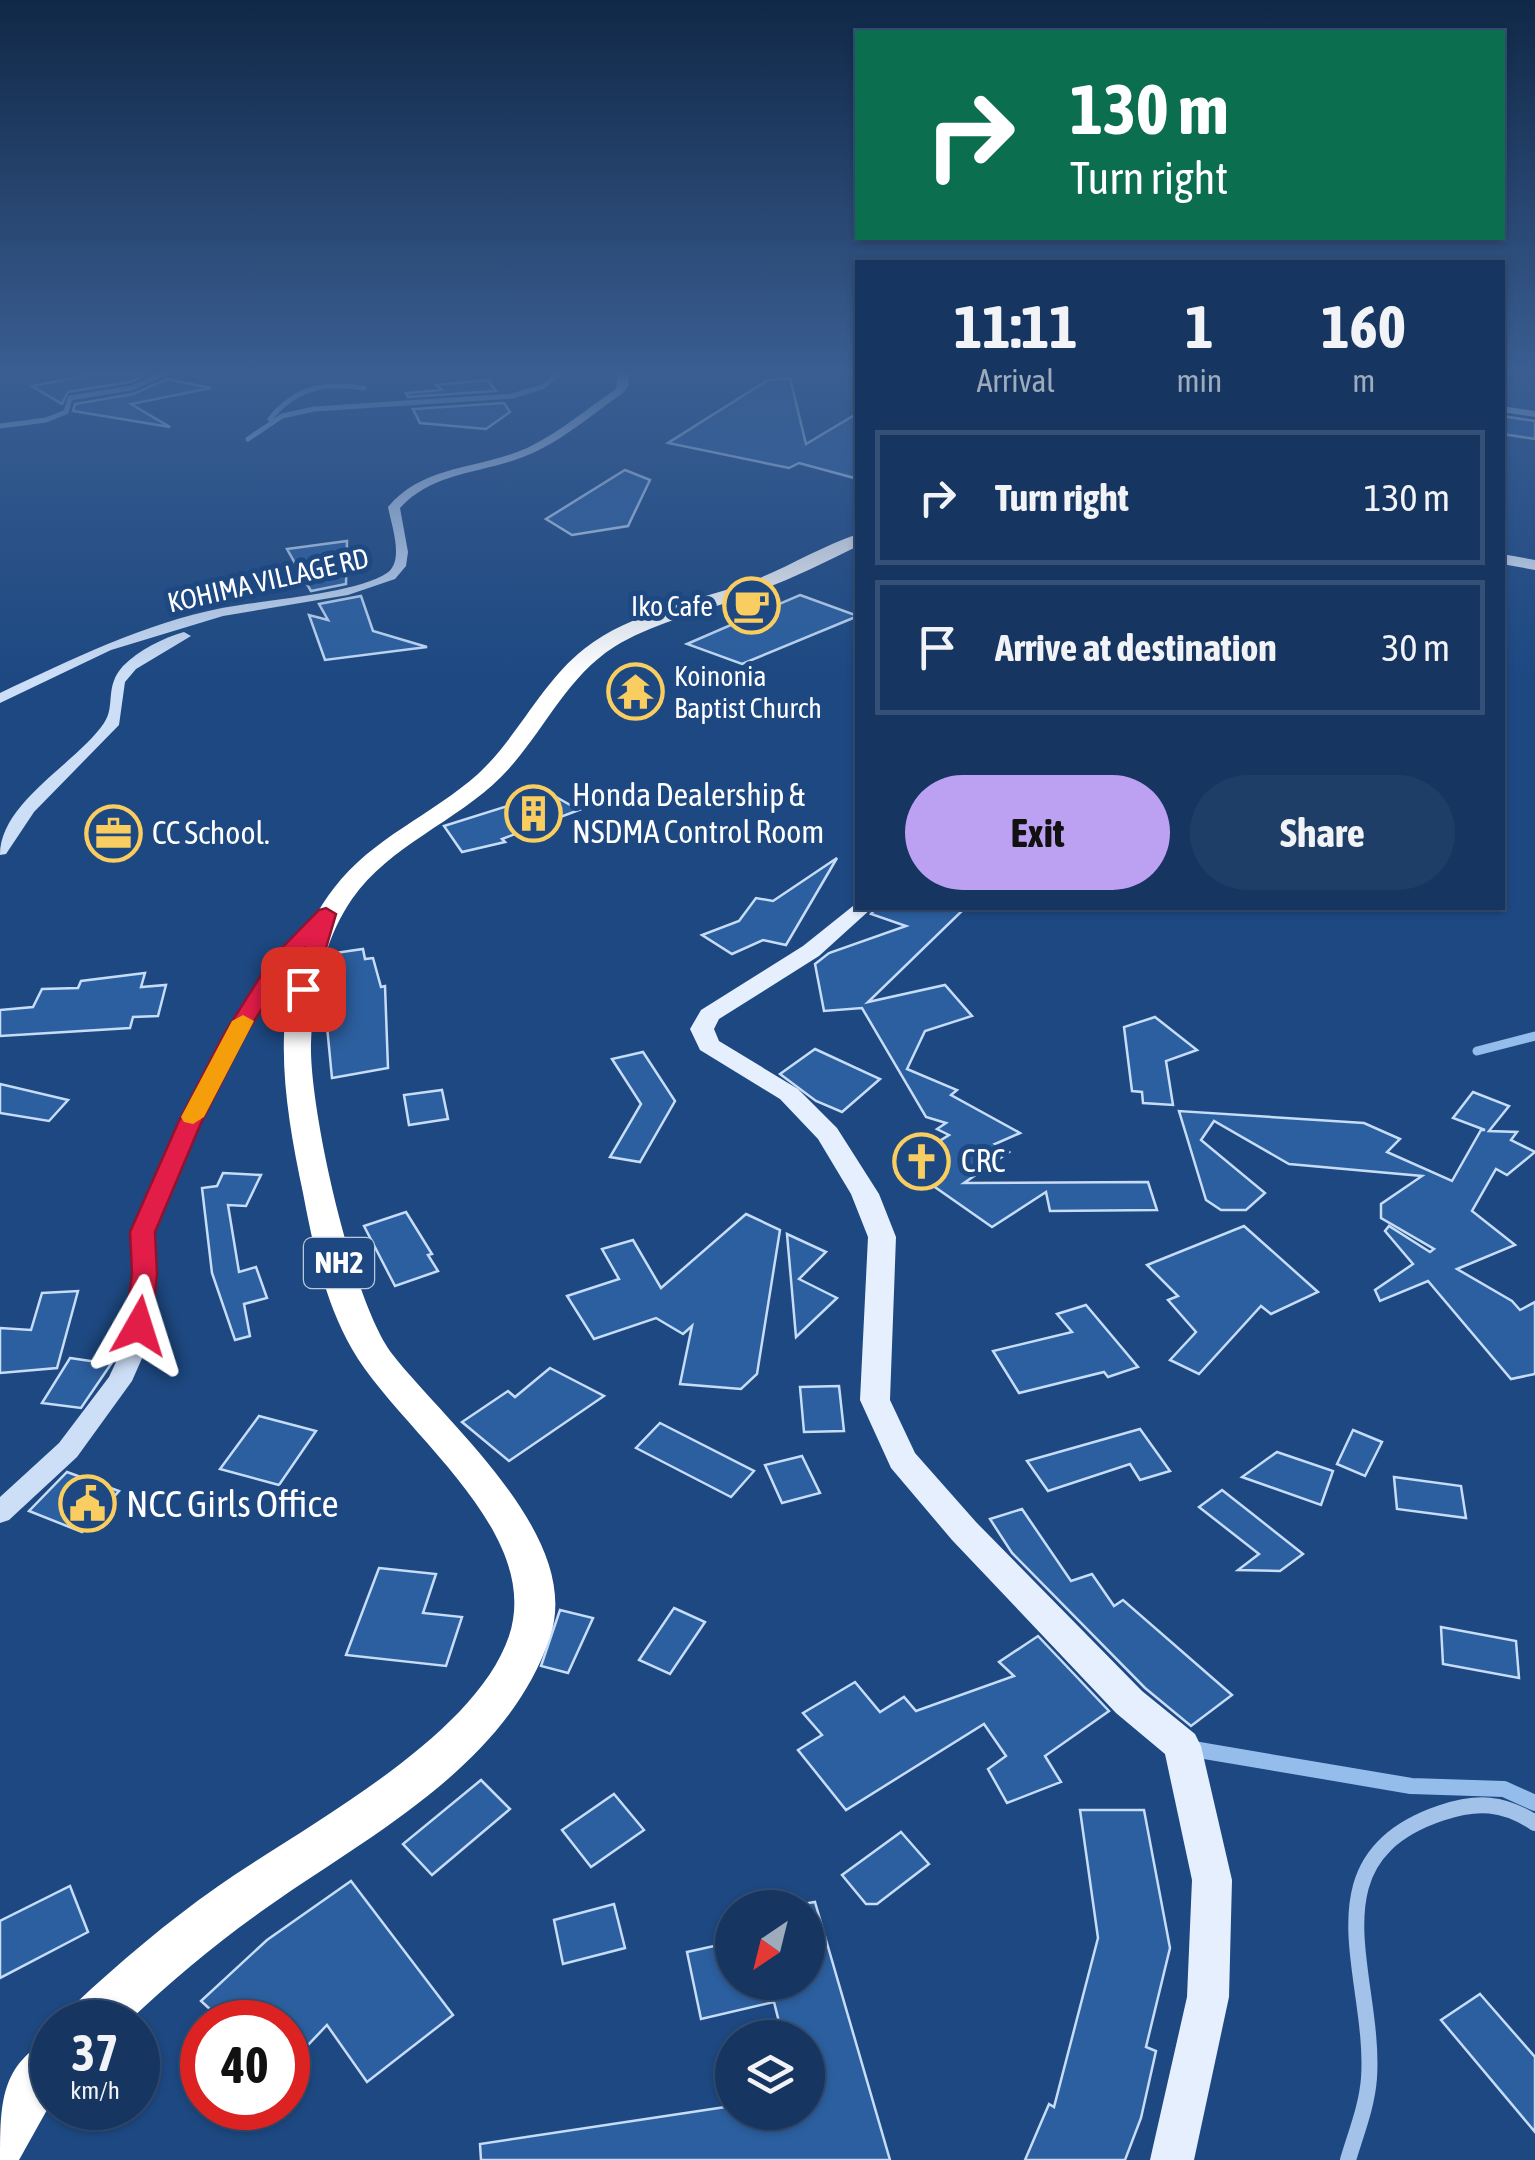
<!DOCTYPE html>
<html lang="en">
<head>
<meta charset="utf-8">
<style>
	:root { --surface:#163661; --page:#1f3e67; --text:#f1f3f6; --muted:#9eabbd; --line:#355076; --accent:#bca0f2 }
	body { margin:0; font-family:"Asap Condensed",sans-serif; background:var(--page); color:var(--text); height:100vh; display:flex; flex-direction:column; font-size:38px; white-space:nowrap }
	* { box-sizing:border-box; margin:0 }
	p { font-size:32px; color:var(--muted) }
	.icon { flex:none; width:55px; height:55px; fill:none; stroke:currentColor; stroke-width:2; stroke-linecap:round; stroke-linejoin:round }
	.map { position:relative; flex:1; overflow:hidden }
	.drawer { position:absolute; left:855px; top:260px; width:650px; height:650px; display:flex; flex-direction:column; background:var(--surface); border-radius:0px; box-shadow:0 2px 8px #0004,0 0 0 2px var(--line) }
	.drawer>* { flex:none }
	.top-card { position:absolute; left:855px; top:30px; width:650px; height:210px; border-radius:0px; box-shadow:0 2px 8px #0004,0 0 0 2px var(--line); background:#0b6e4f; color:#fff; overflow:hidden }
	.needle { width:65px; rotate:215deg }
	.controls { position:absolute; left:715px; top:1890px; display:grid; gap:20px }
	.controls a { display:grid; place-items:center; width:110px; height:110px; border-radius:50%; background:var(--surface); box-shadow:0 2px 8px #0004,0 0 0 2px var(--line); font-size:50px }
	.speed { position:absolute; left:30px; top:2000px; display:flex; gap:20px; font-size:50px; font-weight:700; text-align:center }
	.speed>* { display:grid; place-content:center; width:130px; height:130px; border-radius:50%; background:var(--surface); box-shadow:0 2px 8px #0004,0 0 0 2px var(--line); line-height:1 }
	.speed small { font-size:25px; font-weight:400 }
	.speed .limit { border:15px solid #d22; background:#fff; color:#111 }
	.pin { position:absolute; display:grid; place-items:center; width:85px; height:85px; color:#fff; margin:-42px; border-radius:20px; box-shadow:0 5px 15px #0006 }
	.me { position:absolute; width:110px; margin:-55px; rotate:6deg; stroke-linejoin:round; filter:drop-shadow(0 0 8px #0008) }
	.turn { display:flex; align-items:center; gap:35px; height:210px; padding:0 50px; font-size:45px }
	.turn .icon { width:130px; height:130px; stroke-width:2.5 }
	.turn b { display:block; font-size:70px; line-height:85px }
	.eta { display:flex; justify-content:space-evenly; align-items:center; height:170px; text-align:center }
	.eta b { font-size:60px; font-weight:700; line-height:70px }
	.button { display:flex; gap:20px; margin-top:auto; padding:20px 50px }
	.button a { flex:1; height:115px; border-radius:60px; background:var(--accent); color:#111; font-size:40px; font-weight:700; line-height:115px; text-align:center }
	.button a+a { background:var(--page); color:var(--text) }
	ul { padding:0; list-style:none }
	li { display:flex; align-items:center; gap:30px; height:135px; margin:0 20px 15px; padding:0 30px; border:5px solid var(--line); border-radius:0px }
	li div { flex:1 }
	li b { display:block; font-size:38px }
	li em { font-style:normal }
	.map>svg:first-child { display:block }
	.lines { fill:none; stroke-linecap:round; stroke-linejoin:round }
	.stream-far1 { stroke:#95bdeb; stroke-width:9 }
	.stream { stroke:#95bdeb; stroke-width:16 }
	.building { fill:#2c5f9f; stroke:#c6dcf7; stroke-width:2.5 }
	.street-far1 { stroke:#a2c2e9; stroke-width:5 }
	.street { stroke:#a2c2e9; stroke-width:16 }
	.secondary { fill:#cddff7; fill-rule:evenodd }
	.primary { fill:#e5effe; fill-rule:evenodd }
	.highway { fill:#fff; fill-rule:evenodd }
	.route { fill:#e11d48; stroke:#92132f; stroke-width:2.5 }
	.slow { fill:#f59e0b }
	.labels { text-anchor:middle; stroke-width:10; stroke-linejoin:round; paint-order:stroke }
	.far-street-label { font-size:28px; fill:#fff; stroke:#1d4881 }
	.far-poi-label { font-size:28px; fill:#fff; stroke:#1d4881; text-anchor:end }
	.shield { fill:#1d4881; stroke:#bbc8d9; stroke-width:2.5 }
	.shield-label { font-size:30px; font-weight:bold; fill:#fff }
	.poi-label { font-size:32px; fill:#fff; stroke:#1d4881; text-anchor:start }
	.near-poi-label { font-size:38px; fill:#fff; stroke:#1d4881; text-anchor:start }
</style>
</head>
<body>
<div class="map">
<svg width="1535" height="2160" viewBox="0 0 1535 2160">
	<rect width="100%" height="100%" fill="#1d4881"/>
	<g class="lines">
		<polyline class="stream-far1" points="1477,1051 1535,1036"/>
		<polyline class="stream" points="1193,1749 1411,1786 1504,1789 1535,1803"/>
	</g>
	<g class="building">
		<polygon points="94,374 146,375 130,382 68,392 62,404 32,386"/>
		<polygon points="790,378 806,444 858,413 858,479 799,463 789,468 668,443 768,380"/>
		<polygon points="167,379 211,388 131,404 170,427 73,411 75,404 133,394"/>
		<polygon points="488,380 496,391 408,397 406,393 442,390 436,385"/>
		<polygon points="504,403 510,412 486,429 420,423 413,409"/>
		<polygon points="1502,416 1535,421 1535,439 1502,434"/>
		<polygon points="625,470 650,480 628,526 572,535 546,519"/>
		<polygon points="347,541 346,584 311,591 287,549"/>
		<polygon points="800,595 858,616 742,664 687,644"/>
		<polygon points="361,596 373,631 427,647 325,660 309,615 328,620 319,604"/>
		<polygon points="549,793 579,810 502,839 505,842 462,852 444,826"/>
		<polygon points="837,858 786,945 763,940 732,954 702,935 739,921 756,898 773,901"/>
		<polygon points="876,908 965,908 868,1002 945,985 972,1016 925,1031 907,1069 957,1090 951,1095 1020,1133 995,1144 1009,1152 964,1183 1148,1182 1157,1210 1050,1211 1046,1192 992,1227 902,1164 949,1135 937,1129 946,1123 926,1117 862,1008 824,1011 815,964 829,953 906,926 871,914"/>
		<polygon points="363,949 365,959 373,958 381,987 385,986 388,1068 332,1078 326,1016 329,975 340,974 335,953"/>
		<polygon points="145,973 141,987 166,985 158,1016 133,1017 130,1028 0,1036 0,1010 33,1007 42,989 78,988 81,981"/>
		<polygon points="1155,1017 1197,1050 1166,1061 1173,1105 1143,1103 1142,1092 1132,1091 1124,1027"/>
		<polygon points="815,1049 880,1079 842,1112 816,1101 780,1074"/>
		<polygon points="643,1052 675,1101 640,1162 610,1157 641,1104 612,1059"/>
		<polygon points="0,1084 68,1100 49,1121 0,1113"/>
		<polygon points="442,1090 448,1119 409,1125 404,1095"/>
		<polygon points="1473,1092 1509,1106 1489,1131 1517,1132 1511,1140 1535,1152 1507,1175 1496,1169 1472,1211 1515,1245 1457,1269 1512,1301 1520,1310 1535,1302 1535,1374 1511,1379 1428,1281 1380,1301 1375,1290 1413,1264 1385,1231 1389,1226 1430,1252 1434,1249 1381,1218 1381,1204 1422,1176 1289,1164 1214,1121 1201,1140 1265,1193 1246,1210 1221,1210 1206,1200 1179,1111 1364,1123 1400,1139 1387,1152 1452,1181 1481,1130 1485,1130 1453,1118"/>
		<polygon points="223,1173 261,1175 246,1206 228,1205 239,1272 256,1267 267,1298 244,1304 250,1336 235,1340 212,1273 202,1188 217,1186"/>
		<polygon points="406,1212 432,1254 428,1255 438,1271 395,1286 364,1226"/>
		<polygon points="746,1214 780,1230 757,1374 741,1389 680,1384 692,1326 683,1334 656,1318 594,1339 567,1296 619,1279 602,1249 633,1240 661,1288"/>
		<polygon points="1244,1226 1318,1292 1271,1314 1261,1306 1199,1374 1170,1360 1196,1332 1168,1300 1178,1296 1147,1265"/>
		<polygon points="787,1234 826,1252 799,1279 837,1298 796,1337"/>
		<polygon points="78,1291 57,1368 0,1373 0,1328 31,1330 42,1293"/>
		<polygon points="1086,1305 1138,1367 1108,1377 1104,1372 1019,1393 993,1351 1072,1332 1057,1314"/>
		<polygon points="70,1358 111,1364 81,1408 42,1403"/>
		<polygon points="550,1368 604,1396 509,1461 462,1422 508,1391 515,1397"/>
		<polygon points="839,1386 844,1431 804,1432 800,1387"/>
		<polygon points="259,1416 316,1431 279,1485 220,1469"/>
		<polygon points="660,1423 754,1471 731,1497 636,1448"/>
		<polygon points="1140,1429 1170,1471 1140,1480 1130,1464 1048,1491 1027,1461"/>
		<polygon points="1353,1430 1382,1442 1365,1476 1337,1464"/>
		<polygon points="1277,1452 1333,1471 1321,1505 1242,1477"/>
		<polygon points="802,1456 820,1493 782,1503 765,1465"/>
		<polygon points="67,1472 119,1491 82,1532 29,1511"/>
		<polygon points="1394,1477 1461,1486 1466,1518 1397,1509"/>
		<polygon points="1222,1490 1250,1512 1303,1554 1280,1571 1238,1570 1259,1554 1199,1507"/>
		<polygon points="1022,1509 1071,1581 1092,1574 1114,1606 1123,1600 1232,1695 1191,1726 1145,1688 1012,1553 990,1519"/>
		<polygon points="379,1568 436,1574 423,1613 462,1617 446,1666 346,1655"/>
		<polygon points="674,1608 705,1622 670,1674 639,1660"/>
		<polygon points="560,1610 593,1618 568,1673 541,1666"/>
		<polygon points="1441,1627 1516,1641 1519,1678 1443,1664"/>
		<polygon points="1038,1636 1109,1711 1045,1756 1061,1782 1007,1803 988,1769 1006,1756 984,1724 846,1810 798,1750 822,1735 803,1713 855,1682 880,1712 904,1697 916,1711 1014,1676 999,1662"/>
		<polygon points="481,1780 510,1809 432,1875 403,1844"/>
		<polygon points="614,1794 644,1830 591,1867 562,1830"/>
		<polygon points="1080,1810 1144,1810 1170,1948 1146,2047 1156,2051 1141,2118 1125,2160 1025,2160 1049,2104 1054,2107 1098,1938"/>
		<polygon points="901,1832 929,1864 877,1904 866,1904 842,1875"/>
		<polygon points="351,1881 453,2015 367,2082 327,2025 288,2066 288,2022 224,2022 201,2001 267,1940"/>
		<polygon points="70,1886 88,1932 0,1978 0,1921"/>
		<polygon points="815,1902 890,2160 481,2160 480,2144 732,2106 732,2112 808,2112 808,2038 783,2038 774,2002 701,2019 687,1952 732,1942 732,1982 808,1982 808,1903"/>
		<polygon points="614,1904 625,1948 563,1964 554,1920"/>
		<polygon points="1480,1994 1535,2057 1535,2132 1441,2020"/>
	</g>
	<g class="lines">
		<g class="street-far1">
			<path d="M270,419C296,387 325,382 364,388"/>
			<polyline points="0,426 46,420 66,412 70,398 132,388 163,374"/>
			<polyline points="248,439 282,416 314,409 512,396 542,387 559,374"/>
		</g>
		<path class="street" d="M1348,2160C1356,2133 1367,2106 1369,2078C1376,1977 1304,1859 1441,1813C1477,1801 1503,1802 1535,1823"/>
		<g class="secondary">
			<path d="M618,374H628L629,385L623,393C591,415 560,443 523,457C480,474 433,472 400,508L408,552L406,566L395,579L348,595L223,616L111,650L0,703V693C72,659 143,624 222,608C262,600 356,594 387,573C405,561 391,524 388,507C425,463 483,470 531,446C561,431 588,408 616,389Z"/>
			<polygon points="1502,406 1535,411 1535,417 1502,412"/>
			<path d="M184,632L191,636L136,669L125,682L119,725L34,812L6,854L0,855C0,802 76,764 104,723C116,706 104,687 123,666C139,650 163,638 184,632Z"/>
			<polygon points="325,911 334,916 290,961 245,1033 200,1123 154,1232 155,1304 147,1347 132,1381 77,1457 9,1520 0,1523 0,1497 59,1443 109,1377 123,1347 131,1304 132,1232 180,1123 225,1033 274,958 319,912"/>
		</g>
		<g class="primary">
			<polygon points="1502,554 1535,560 1535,570 1502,564"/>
			<polygon points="858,902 858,908 872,908 819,956 719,1019 714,1029 719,1041 798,1089 837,1128 879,1194 896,1237 890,1400 915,1453 976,1522 1142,1691 1195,1734 1201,1746 1232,1880 1229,1997 1194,2160 1150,2160 1187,1997 1192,1880 1165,1754 1116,1713 952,1540 891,1468 860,1400 868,1237 851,1194 818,1139 780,1099 700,1050 690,1029 701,1010 803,946"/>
		</g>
		<g class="highway">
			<path d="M858,534V546C818,566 778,585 737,599C695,614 651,624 614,647C564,679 542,736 501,777C456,822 390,845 352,899C324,940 312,994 311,1043C309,1109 353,1305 393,1355C447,1424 584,1537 550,1637C507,1765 373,1833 269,1906C219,1941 172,1980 128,2022H68L75,2004C120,1962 167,1922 217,1887C304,1826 474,1739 509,1636C544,1530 398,1430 352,1349C325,1302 313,1246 303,1193C281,1089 264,979 334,888C372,838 432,815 478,774C518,737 541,683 584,649C632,611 699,601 755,580C790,566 822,546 858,534Z"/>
			<path d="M52,2038V2101L19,2160H0C0,2104 0,2064 52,2038Z"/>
		</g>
	</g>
	<linearGradient id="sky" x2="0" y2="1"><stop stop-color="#102847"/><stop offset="0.55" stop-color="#3a5e92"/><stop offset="1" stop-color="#3a5e92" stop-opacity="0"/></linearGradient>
	<rect width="1535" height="676" fill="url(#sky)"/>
	<polygon class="route" points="326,908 336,914 314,989 303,996 292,989 306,947 291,962 246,1034 201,1123 155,1232 157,1274 152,1326 148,1332 129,1332 125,1326 132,1274 130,1232 178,1123 224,1034 272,958 319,910"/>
	<polygon class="slow" points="243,1015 254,1021 204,1117 193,1124 184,1122 181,1117 232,1021"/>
	<defs>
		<symbol id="cafe-ring" viewBox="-11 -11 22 22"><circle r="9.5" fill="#1d4881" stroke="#f9cd60" stroke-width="1.5"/><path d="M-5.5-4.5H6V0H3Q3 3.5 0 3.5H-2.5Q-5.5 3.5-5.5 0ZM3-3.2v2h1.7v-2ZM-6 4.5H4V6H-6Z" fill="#f9cd60"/></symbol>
		<symbol id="temple-ring" viewBox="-11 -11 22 22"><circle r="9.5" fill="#1d4881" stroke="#f9cd60" stroke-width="1.5"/><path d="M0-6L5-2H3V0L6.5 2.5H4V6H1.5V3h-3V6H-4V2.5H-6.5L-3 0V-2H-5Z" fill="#f9cd60"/></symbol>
		<symbol id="building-ring" viewBox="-11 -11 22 22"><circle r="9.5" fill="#1d4881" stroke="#f9cd60" stroke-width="1.5"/><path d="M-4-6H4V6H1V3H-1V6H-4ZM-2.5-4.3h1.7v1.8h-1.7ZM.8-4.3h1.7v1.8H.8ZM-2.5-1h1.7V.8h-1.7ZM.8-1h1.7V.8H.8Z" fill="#f9cd60"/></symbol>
		<symbol id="office-ring" viewBox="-11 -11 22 22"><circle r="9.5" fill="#1d4881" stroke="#f9cd60" stroke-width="1.5"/><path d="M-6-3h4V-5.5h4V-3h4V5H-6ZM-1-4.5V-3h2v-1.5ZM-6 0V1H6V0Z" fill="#f9cd60"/></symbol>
		<symbol id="church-ring" viewBox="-11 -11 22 22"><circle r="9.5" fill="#1d4881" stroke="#f9cd60" stroke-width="1.5"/><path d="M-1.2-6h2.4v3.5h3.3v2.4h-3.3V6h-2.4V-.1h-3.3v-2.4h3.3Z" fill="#f9cd60"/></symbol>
		<symbol id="civic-ring" viewBox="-11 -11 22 22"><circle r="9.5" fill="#1d4881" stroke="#f9cd60" stroke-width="1.5"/><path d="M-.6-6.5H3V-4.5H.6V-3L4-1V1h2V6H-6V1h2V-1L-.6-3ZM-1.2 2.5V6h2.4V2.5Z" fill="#f9cd60"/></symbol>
	</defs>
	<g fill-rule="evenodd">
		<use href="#cafe-ring" x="720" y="574" width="63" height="63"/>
		<use href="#temple-ring" x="604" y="660" width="63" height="63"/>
		<use href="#building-ring" x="502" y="782" width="63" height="63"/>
		<use href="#office-ring" x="82" y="802" width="63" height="63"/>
		<use href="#church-ring" x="890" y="1130" width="63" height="63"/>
		<use href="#civic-ring" x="56" y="1472" width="63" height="63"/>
	</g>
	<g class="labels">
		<g class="far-street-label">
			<text transform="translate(268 580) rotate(-13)" y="10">KOHIMA VILLAGE RD</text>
		</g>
		<g class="far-poi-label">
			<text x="713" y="616">Iko Cafe</text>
			<text x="674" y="686" text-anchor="start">Koinonia<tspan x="674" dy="32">Baptist Church</tspan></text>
		</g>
		<rect class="shield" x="304" y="1238" width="70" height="50" rx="8"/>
		<g class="shield-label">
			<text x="339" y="1273">NH2</text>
		</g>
		<g class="poi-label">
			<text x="572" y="806">Honda Dealership &amp;<tspan x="572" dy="37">NSDMA Control Room</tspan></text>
			<text x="152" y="844">CC School.</text>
			<text x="961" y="1172">CRC</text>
		</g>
		<g class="near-poi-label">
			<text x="126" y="1517">NCC Girls Office</text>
		</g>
	</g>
</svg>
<div class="controls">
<a><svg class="needle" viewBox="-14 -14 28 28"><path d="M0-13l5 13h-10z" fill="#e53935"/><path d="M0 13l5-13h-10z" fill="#9eabbd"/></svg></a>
<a><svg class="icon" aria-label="layers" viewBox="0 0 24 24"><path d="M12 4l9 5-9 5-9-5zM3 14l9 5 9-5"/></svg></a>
</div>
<div class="speed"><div>37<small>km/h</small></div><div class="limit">40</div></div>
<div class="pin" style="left:303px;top:989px;background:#d93025"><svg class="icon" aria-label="arrive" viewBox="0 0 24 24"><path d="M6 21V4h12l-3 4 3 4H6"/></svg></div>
<svg class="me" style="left:139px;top:1326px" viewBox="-20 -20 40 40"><path d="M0-17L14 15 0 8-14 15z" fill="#e11d48" stroke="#fff" stroke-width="4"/></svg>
<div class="top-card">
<div class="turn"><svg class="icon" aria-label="right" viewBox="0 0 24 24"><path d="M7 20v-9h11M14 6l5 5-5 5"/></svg><div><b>130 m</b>Turn right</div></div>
</div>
<section class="drawer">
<div class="eta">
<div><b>11:11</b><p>Arrival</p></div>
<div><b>1</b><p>min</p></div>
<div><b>160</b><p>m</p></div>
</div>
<ul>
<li><svg class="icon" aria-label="right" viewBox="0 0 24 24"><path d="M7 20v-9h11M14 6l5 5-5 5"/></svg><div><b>Turn right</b></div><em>130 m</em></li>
<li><svg class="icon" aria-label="arrive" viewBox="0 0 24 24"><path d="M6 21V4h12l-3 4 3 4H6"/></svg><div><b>Arrive at destination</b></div><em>30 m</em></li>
</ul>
<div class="button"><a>Exit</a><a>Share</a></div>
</section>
</div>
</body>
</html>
